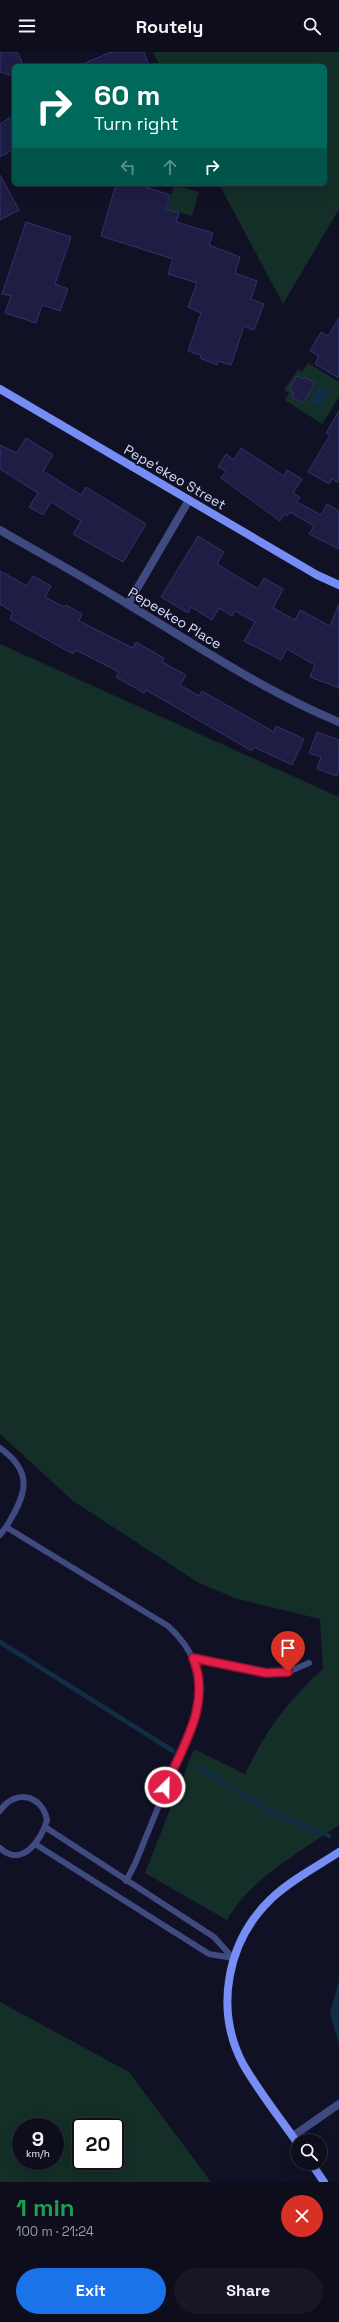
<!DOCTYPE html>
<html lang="en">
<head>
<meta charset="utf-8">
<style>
	:root { --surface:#0d0d1c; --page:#161625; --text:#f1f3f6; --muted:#9a9ca3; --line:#2d2d3b; --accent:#1a73e8 }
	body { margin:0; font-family:"Space Grotesk",sans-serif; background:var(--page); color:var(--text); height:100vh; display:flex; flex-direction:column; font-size:15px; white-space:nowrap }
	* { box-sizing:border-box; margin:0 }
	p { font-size:13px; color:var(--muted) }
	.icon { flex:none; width:22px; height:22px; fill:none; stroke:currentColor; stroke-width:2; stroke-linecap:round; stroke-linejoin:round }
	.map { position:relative; height:2130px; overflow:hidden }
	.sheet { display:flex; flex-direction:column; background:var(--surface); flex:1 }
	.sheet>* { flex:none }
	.banner { position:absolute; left:12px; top:12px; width:315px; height:122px; border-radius:6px; box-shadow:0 4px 16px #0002,0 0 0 1px var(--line); background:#00695c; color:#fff; overflow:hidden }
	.buttons { position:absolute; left:291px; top:2082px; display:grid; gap:8px }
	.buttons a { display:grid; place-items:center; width:36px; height:36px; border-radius:50%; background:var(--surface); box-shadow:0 4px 16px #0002,0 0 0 1px var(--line); font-size:20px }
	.speed { position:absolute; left:12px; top:2066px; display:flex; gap:8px; font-size:20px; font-weight:700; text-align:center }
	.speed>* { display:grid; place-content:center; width:52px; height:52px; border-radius:50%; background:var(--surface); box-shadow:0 4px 16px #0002,0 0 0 1px var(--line); line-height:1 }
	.speed small { font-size:10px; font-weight:400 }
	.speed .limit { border:2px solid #111; border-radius:6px; background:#fff; color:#111 }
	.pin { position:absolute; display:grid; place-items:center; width:34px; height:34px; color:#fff; margin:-41px -17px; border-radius:50% 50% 50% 0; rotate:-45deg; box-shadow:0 0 4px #0007 }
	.pin .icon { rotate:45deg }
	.me { position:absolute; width:44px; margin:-22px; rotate:23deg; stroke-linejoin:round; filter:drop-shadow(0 0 3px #0008) }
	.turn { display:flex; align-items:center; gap:14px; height:84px; padding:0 16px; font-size:18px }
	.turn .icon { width:52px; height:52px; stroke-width:2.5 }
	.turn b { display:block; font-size:28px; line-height:34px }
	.lanes { display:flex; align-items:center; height:38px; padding:0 16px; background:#0003; justify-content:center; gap:20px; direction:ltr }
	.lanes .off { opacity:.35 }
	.round { display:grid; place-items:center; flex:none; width:42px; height:42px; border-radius:21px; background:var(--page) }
	.head { display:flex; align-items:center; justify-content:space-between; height:68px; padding:0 16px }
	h1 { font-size:24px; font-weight:800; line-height:30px; color:#1e9e55 }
	.button { display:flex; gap:8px; margin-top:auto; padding:8px 16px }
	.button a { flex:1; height:46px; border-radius:24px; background:var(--accent); color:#fff; font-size:16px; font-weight:800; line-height:46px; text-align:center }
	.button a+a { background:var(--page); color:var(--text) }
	header { display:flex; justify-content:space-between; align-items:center; height:52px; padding:0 16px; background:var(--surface); font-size:18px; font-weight:800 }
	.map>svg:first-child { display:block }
	.green { fill:#142e28; fill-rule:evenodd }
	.water { fill:#102e45 }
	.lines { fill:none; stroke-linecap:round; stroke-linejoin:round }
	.stream { stroke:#102e45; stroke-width:4.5 }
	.building { fill:#1e1e44; stroke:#32326f }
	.lane { stroke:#3f4a80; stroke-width:6 }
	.street { stroke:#3f4a80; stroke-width:8 }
	.secondary { stroke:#758df5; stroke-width:8 }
	.route-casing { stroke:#92132f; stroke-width:10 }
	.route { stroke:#e11d48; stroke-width:7 }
	.labels { text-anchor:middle; stroke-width:3; stroke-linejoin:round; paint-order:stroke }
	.street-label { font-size:14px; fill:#d7dbfc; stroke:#111125 }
</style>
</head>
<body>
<header><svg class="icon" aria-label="menu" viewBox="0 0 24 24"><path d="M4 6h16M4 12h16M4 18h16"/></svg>Routely<svg class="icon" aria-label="search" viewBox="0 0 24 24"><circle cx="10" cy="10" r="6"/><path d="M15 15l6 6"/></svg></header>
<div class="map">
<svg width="339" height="2130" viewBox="0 0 339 2130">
	<rect width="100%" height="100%" fill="#111125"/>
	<g class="green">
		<polygon points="153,0 339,0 339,157 283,252 219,132 325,132 325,14 160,14"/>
		<polygon points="174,133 199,140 192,164 167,157"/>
		<polygon points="308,311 339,330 339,345 322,372 285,348 289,341 284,338 298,317 302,320"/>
		<path d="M0,592L339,745V1773C299,1801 252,1825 227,1868L145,1821L194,1697L245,1722C264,1681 289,1647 323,1617L320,1567L237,1547L199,1531L73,1449L0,1382Z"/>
		<path d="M0,1950L129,2020L211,2130H0ZM21,2075H55V2109H21ZM81,2075H115V2109H81Z"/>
	</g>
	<g class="water">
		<polygon points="319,334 330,341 325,347 322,356 310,349"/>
		<polygon points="339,1929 339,1992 330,1961"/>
	</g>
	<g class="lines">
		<g class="stream">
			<polyline points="0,1590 173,1699"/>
			<polyline points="197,1714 269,1759 329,1784"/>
		</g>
	</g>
	<g class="building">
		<polygon points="0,0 17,0 22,10 18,14 14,14 14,18 9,23 0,20"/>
		<polygon points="111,0 144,0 149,14 78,14"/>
		<polygon points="14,63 14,97 0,105 0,72"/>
		<polygon points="0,123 19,158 0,168"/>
		<polygon points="116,132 136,132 170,143 166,157 179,161 176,170 213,181 209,193 240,205 235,221 257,229 251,247 264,252 254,278 244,274 231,313 218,309 217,313 200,306 201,303 188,299 201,261 188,255 197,231 168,222 173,207 101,184"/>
		<polygon points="26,170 71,185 55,232 68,237 60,259 42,253 36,271 5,261 11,244 2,242"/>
		<polygon points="339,266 339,326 315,312 319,304 310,299 321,280 328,284"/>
		<polygon points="297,324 303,327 304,325 315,331 303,351 292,345 294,341 289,338"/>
		<polygon points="339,359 339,431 332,427 329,432 308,420 330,383 326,381"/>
		<polygon points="26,386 53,403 43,419 81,443 86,435 146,472 123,510 73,482 81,469 51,450 43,463 29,455 38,441 0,417 0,393 17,401"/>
		<polygon points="241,396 284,424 287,418 302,427 293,441 300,445 297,450 321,463 327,452 339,459 339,497 309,482 314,474 290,460 287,464 284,462 280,469 221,426 226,419 218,415 226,402 234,408"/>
		<polygon points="198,484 224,500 217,512 258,537 264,526 283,537 273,556 295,568 300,558 330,574 339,552 339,636 310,625 315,613 287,597 281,608 244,589 255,570 235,559 232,564 219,556 212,568 191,555 188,561 161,545"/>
		<polygon points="0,519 27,534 33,524 51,534 45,545 64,555 66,553 82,562 79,569 133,596 136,590 164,606 162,610 186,623 180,633 199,644 202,639 274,680 276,674 304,687 292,713 254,695 252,699 146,638 144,641 116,625 119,620 76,598 73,602 10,567 13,560 0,552"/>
		<polygon points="317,680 339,688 339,717 337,724 317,717 321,705 309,701"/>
	</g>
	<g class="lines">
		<g class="lane">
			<path d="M0,1396C35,1421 26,1443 6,1475L168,1574C193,1596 202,1622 199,1655L135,1812L126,1829"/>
			<polyline points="0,1483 6,1475"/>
			<polyline points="193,1606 277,1621 288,1620 309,1611"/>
			<path d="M0,1759C14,1737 42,1742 47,1768C42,1787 22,1817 0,1796"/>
			<polyline points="45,1775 214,1885 233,1906"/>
			<polyline points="35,1792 209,1902 233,1906"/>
		</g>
		<g class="street">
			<path d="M0,478C43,503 87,527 129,553C198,594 264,639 339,670"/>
			<polyline points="128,552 189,448"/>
			<polyline points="293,2084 339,2052"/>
		</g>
		<g class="secondary">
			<polyline points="0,337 317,523 339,533"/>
			<path d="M298,2092C280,2066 259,2040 243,2012C214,1957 227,1889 271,1847C289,1829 318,1814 339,1800"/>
			<polyline points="311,2111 324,2130"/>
		</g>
	</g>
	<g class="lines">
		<defs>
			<path id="route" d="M165,1735C183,1694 212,1651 193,1606L266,1621L288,1620"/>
		</defs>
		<use href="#route" class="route-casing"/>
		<use href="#route" class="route"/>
	</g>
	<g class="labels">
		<g class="street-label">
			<text transform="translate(175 425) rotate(30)" y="5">Pepeʻekeo Street</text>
			<text transform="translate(175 566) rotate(31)" y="5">Pepeekeo Place</text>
		</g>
	</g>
</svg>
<div class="buttons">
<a><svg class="icon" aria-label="search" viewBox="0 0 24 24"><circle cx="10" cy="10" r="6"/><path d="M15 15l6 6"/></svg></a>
</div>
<div class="speed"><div>9<small>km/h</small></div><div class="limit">20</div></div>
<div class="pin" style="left:288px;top:1620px;background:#d93025"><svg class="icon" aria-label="arrive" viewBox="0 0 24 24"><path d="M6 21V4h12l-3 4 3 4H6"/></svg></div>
<svg class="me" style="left:165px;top:1735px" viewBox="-20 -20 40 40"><circle r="17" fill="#e11d48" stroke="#fff" stroke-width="3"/><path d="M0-11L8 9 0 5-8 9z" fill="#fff"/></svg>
<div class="banner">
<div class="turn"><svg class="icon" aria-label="right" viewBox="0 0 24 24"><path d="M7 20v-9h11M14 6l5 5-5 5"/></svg><div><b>60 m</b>Turn right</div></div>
<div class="lanes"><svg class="icon off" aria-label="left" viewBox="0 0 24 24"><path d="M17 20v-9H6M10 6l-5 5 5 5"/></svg><svg class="icon off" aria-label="ahead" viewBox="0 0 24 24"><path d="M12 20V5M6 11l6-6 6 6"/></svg><svg class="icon" aria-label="right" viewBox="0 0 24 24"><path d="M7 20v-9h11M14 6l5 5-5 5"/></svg></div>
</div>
</div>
<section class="sheet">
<div class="head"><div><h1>1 min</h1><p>100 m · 21:24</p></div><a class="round" style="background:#d93025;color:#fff"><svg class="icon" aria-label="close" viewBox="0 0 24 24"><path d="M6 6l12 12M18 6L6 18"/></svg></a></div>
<div class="button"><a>Exit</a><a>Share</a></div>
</section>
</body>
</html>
